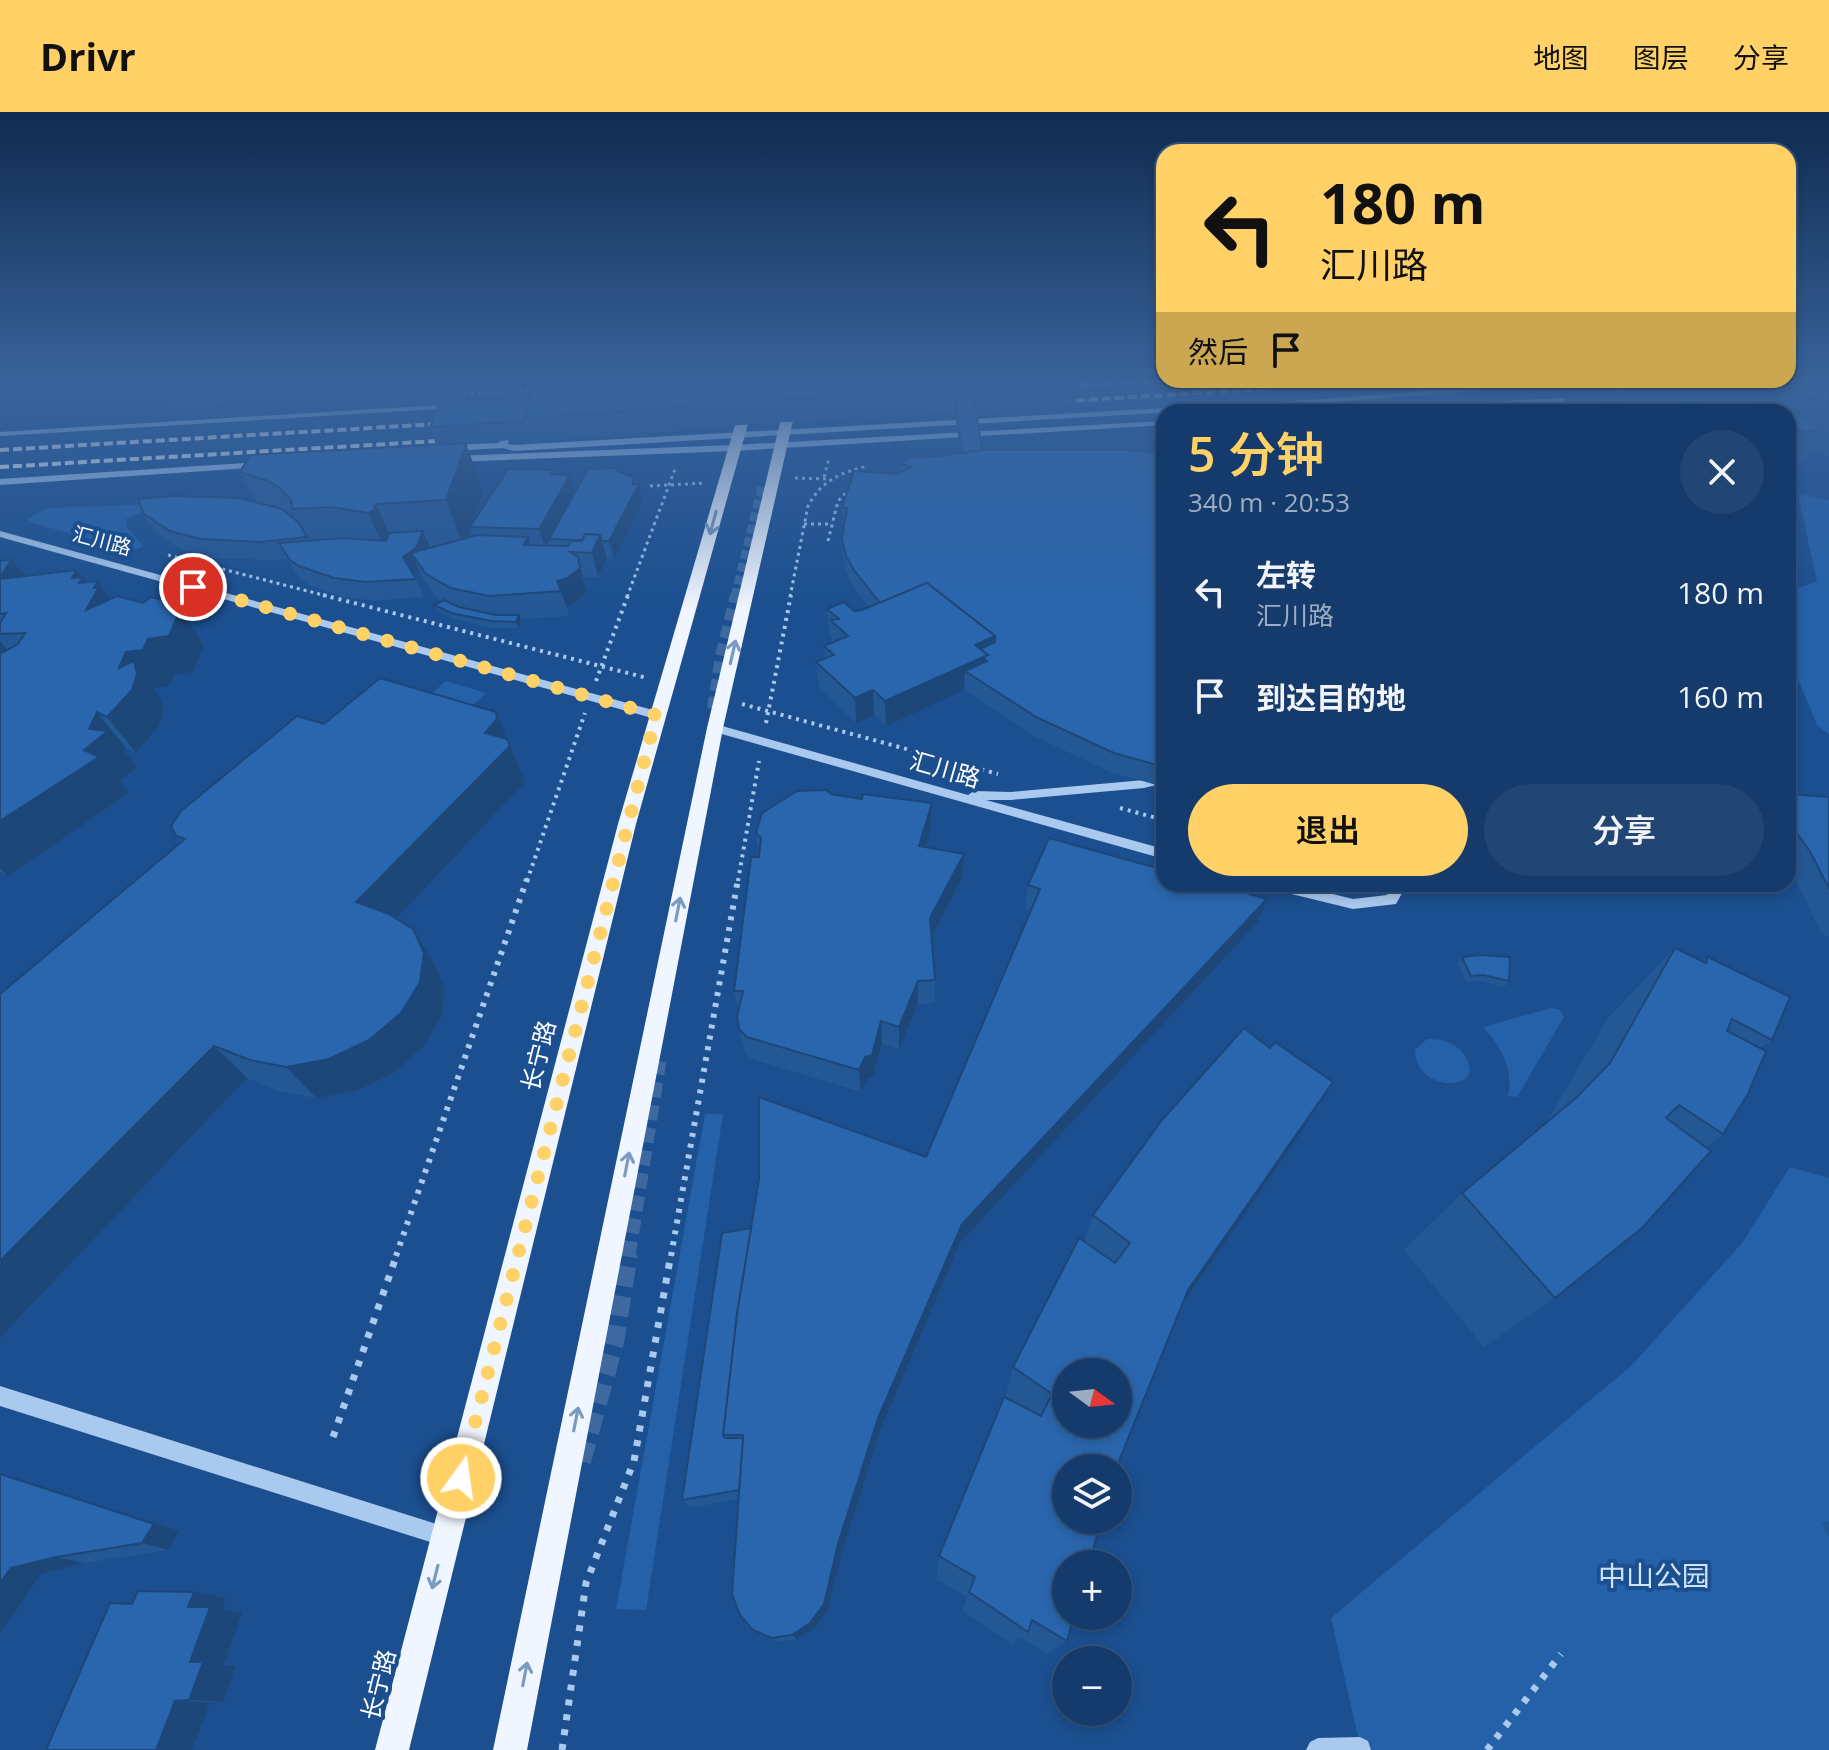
<!DOCTYPE html>
<html lang="zh">
<head>
<meta charset="utf-8">
<style>
	:root { --surface:#143b6b; --page:#214673; --text:#f1f3f6; --muted:#9dadc1; --line:#33557e; --accent:#ffd166 }
	body { margin:0; font-family:"Open Sans","Noto Sans SC",sans-serif; background:var(--page); color:var(--text); height:100vh; display:flex; flex-direction:column; font-size:30px; white-space:nowrap }
	* { box-sizing:border-box; margin:0 }
	p { font-size:26px; color:var(--muted) }
	.icon { flex:none; width:44px; height:44px; fill:none; stroke:currentColor; stroke-width:2; stroke-linecap:round; stroke-linejoin:round }
	.map { position:relative; flex:1; overflow:hidden }
	.side { position:absolute; left:1156px; top:292px; width:640px; height:488px; display:flex; flex-direction:column; background:var(--surface); border-radius:24px; box-shadow:0 4px 12px #0003,0 0 0 2px var(--line) }
	.side>* { flex:none }
	.hud { position:absolute; left:1156px; top:32px; width:640px; height:244px; border-radius:24px; box-shadow:0 4px 12px #0003,0 0 0 2px var(--line); background:#ffd166; color:#111; overflow:hidden }
	.needle { width:52px; rotate:105deg }
	.controls { position:absolute; left:1052px; top:1246px; display:grid; gap:16px }
	.controls a { display:grid; place-items:center; width:80px; height:80px; border-radius:50%; background:var(--surface); box-shadow:0 4px 12px #0003,0 0 0 2px var(--line); font-size:40px }
	.pin { position:absolute; display:grid; place-items:center; width:68px; height:68px; color:#fff; margin:-34px; border:4px solid #fff; border-radius:50%; box-shadow:0 2px 8px #0007 }
	.me { position:absolute; width:88px; margin:-44px; rotate:14deg; stroke-linejoin:round; filter:drop-shadow(0 0 6px #0008) }
	.turn { display:flex; align-items:center; gap:28px; height:168px; padding:0 32px; font-size:36px }
	.turn .icon { width:104px; height:104px; stroke-width:2.5 }
	.turn b { display:block; font-size:56px; line-height:68px }
	.then { display:flex; align-items:center; height:76px; padding:0 32px; background:#0003; gap:16px; font-size:30px }
	.round { display:grid; place-items:center; flex:none; width:84px; height:84px; border-radius:42px; background:var(--page) }
	.summary { display:flex; align-items:center; justify-content:space-between; height:136px; padding:0 32px }
	h1 { font-size:48px; font-weight:600; line-height:60px; color:var(--accent) }
	.cta { display:flex; gap:16px; margin-top:auto; padding:16px 32px }
	.cta a { flex:1; height:92px; border-radius:48px; background:var(--accent); color:#111; font-size:32px; font-weight:600; line-height:92px; text-align:center }
	.cta a+a { background:var(--page); color:var(--text) }
	ul { padding:0; list-style:none }
	li { display:flex; align-items:center; gap:24px; height:104px; padding:0 32px }
	li div { flex:1 }
	li b { display:block; font-size:30px }
	li em { font-style:normal }
	header { display:flex; align-items:center; gap:48px; box-sizing:border-box; height:112px; padding:0 40px; background:var(--accent); color:#111 }
	header strong { font-size:38px }
	nav { display:flex; gap:44px; margin-inline-start:auto; font-size:28px }
	.map>svg:first-child { display:block }
	.green { fill:#2461a8 }
	.lines { fill:none; stroke-linecap:round; stroke-linejoin:round }
	.minor-tunnel-far3 { stroke:#3d69a0; stroke-width:9; stroke-dasharray:9 4; stroke-linecap:butt }
	.minor-tunnel-far2 { stroke:#3d69a0; stroke-width:12; stroke-dasharray:12 6; stroke-linecap:butt }
	.minor-tunnel-far1 { stroke:#3d69a0; stroke-width:15; stroke-dasharray:15 8; stroke-linecap:butt }
	.minor-tunnel { stroke:#3d69a0; stroke-width:20; stroke-dasharray:20 10; stroke-linecap:butt }
	.path-far3 { stroke:#a9c9ee; stroke-width:3; stroke-dasharray:3 4; stroke-linecap:butt }
	.path-far2 { stroke:#a9c9ee; stroke-width:4; stroke-dasharray:3 5; stroke-linecap:butt }
	.path-far1 { stroke:#a9c9ee; stroke-width:6; stroke-dasharray:4 7; stroke-linecap:butt }
	.path { stroke:#a9c9ee; stroke-width:7; stroke-dasharray:6 9; stroke-linecap:butt }
	.minor { fill:#a9c9ee; fill-rule:evenodd }
	.major { fill:#f0f6ff; fill-rule:evenodd }
	.rail { stroke:#fff; stroke-width:4; stroke-dasharray:9 4; stroke-linecap:butt }
	.wall { fill:#245895; fill-rule:evenodd }
	.shaded-wall { fill:#1d4779 }
	.building { fill:#2a66ad; stroke:#1d4779; stroke-width:2; fill-rule:evenodd }
	.oneway { stroke:#7b9ac1 }
	.route { stroke:#ffd166; stroke-width:14; stroke-dasharray:0 25.2 }
	.labels { text-anchor:middle; stroke-width:8; stroke-linejoin:round; paint-order:stroke }
	.far-street-label { font-size:20px; fill:#fff; stroke:#1b4f8f }
	.street-label { font-size:24px; fill:#fff; stroke:#1b4f8f }
	.near-park-label { font-size:28px; fill:#cfe3fa; stroke:#1b4f8f }
</style>
</head>
<body>
<header>
<strong>Drivr</strong>
<nav><a>地图</a><a>图层</a><a>分享</a></nav>
</header>
<div class="map">
<svg width="1829" height="1638" viewBox="0 0 1829 1638">
	<rect width="100%" height="100%" fill="#1b4f8f"/>
	<g class="green">
		<polygon points="184,269 255,269 237,291 160,295 166,289 223,286 220,279 172,281"/>
		<polygon points="1438,269 1498,269 1071,294 1069,290"/>
		<polygon points="1798,382 1829,388 1829,623 1817,613 1788,543 1788,479 1817,470"/>
		<polygon points="162,392 126,407 127,415 143,434 133,439 30,410 28,407 47,396"/>
		<polygon points="446,569 486,581 456,608 415,596"/>
		<path d="M1551,896L1560,898L1564,905L1517,985L1508,984C1514,957 1501,935 1483,915Z"/>
		<path d="M1427,927C1448,926 1469,937 1470,960L1466,967C1444,979 1414,963 1415,938Z"/>
		<polygon points="705,1002 723,1002 646,1498 616,1497"/>
		<polygon points="1790,1055 1829,1066 1829,1638 1361,1638 1331,1506 1632,1253 1742,1131"/>
	</g>
	<g class="lines">
		<polyline class="minor-tunnel-far3" points="735,485 762,375"/>
		<polyline class="minor-tunnel-far2" points="713,597 721,544 736,483"/>
		<polyline class="minor-tunnel-far1" points="628,1144 659,949"/>
		<polyline class="minor-tunnel" points="581,1349 614,1230 628,1142"/>
		<g class="path-far3">
			<polyline points="464,281 576,277 575,283"/>
			<polyline points="824,365 829,346"/>
			<polyline points="795,366 829,367"/>
			<polyline points="650,374 705,371"/>
			<polyline points="804,412 831,412"/>
			<polyline points="828,429 838,389 854,373"/>
			<polyline points="168,443 331,485"/>
			<polyline points="627,485 675,357"/>
			<path d="M790,485L808,394C821,369 841,360 868,354"/>
		</g>
		<g class="path-far2">
			<polyline points="323,483 647,566"/>
			<polyline points="596,569 628,483"/>
			<polyline points="742,592 998,662"/>
			<polyline points="766,611 791,483"/>
			<polyline points="1120,696 1164,708"/>
			<polyline points="527,769 585,601"/>
			<polyline points="738,769 759,649"/>
		</g>
		<g class="path-far1">
			<polyline points="396,1144 527,767"/>
			<polyline points="671,1144 738,767"/>
		</g>
		<g class="path">
			<polyline points="333,1325 397,1142"/>
			<polyline points="562,1638 586,1471 634,1349 671,1142"/>
			<polyline points="1487,1638 1561,1542"/>
		</g>
		<g class="minor">
			<polygon points="1551,269 1580,269 1576,271 1309,292 514,339 503,336 451,339 447,336 451,333 499,331 505,310 509,308 513,310 508,332 514,333 1309,288"/>
			<polygon points="1695,269 1723,269 1719,271 1595,281 1591,279 1595,277"/>
			<polygon points="1585,285 1586,287 1582,289 1375,300 1343,299 1347,297"/>
			<polygon points="456,292 457,294 453,296 0,324 0,320"/>
			<polygon points="1164,309 1164,313 734,339 453,350 449,347 453,344 734,333"/>
			<polygon points="261,350 265,353 264,355 0,373 0,367"/>
			<polygon points="0,419 660,600 662,603 656,607 652,606 0,425"/>
			<polygon points="715,612 968,683 974,679 1011,680 1144,668 1164,663 1164,671 1144,676 1011,688 986,688 1164,737 1164,747 711,619 709,616"/>
			<polygon points="1264,772 1292,772 1353,787 1387,783 1393,772 1407,772 1396,792 1353,797 1271,777"/>
			<polygon points="0,1274 446,1415 453,1418 456,1425 453,1432 446,1435 0,1294"/>
			<polygon points="1360,1625 1368,1629 1371,1638 1306,1638 1310,1630 1318,1626"/>
		</g>
		<g class="major">
			<polygon points="748,269 760,269 636,712 409,1638 375,1638 618,712"/>
			<polygon points="790,269 802,269 723,616 527,1638 493,1638 707,616"/>
		</g>
		<g class="rail">
			<polyline points="1053,274 1165,269"/>
			<polyline points="1050,290 1395,269"/>
			<polyline points="0,338 454,311"/>
			<polyline points="0,355 455,328"/>
		</g>
	</g>
	<g class="wall">
		<polygon points="12,269 125,269 109,270 97,277 21,282"/>
		<polygon points="247,269 267,269 263,274 250,275"/>
		<polygon points="280,269 306,269 291,277 281,277 278,271"/>
		<polygon points="1639,269 1678,269 1690,277 1695,269 1747,269 1753,272 1755,269 1829,269 1829,345 1813,335 1801,352 1788,353 1788,300 1559,300 1574,270 1629,288"/>
		<path d="M1074,271L1071,294L993,299L992,296L976,298L982,338L1164,341V675L1110,660L1034,624L964,578L886,614L874,603L856,611L819,575L816,550L825,546L824,534L832,531L831,524L829,521L827,497L854,499L862,498L869,495L855,477L847,462L843,445L842,427L844,414L842,395L901,360L900,352L920,346L960,341L955,300L864,307L863,305L679,317V319L531,329L530,327L452,332L483,378L472,413L554,362L575,380L618,356V359L635,372L643,390L614,447H607L598,465H584L587,480L575,491L566,494L569,504L520,507L521,509L519,516H493L454,507L437,499L434,493L441,489L436,486L422,465L419,458L413,462L424,485L375,489L343,485L309,473L300,467L287,447L271,448L212,446L182,438L155,420L144,402L257,390L240,360L436,333L430,315L439,290ZM470,416L473,424L467,426Z"/>
		<polygon points="12,447 25,464 76,458 87,470 110,487 143,491 174,491 204,534 193,560 174,563 169,574 154,576 160,585 164,598 159,614 136,641 126,636 125,640 137,655 120,669 129,681 8,764 0,759 0,542 2,541 0,542 0,449"/>
		<polygon points="496,600 525,670 396,807 434,852 445,875 442,903 425,933 395,960 356,979 316,986 281,980 247,966 0,1226 0,882 182,731 176,724 324,612"/>
		<polygon points="831,682 862,687 932,691 931,716 926,735 962,766 931,825 935,868 935,891 918,892 899,937 882,932 873,965 867,967 861,980 752,947 745,940 739,917 739,898 734,879 759,745 756,721"/>
		<polygon points="1788,682 1829,685 1829,824 1822,823 1792,760 1788,754"/>
		<polygon points="1028,773 1257,811 960,1131 880,1319 842,1441 828,1498 815,1516 797,1527 779,1530 761,1523 753,1518 739,1387 690,1396 682,1388 751,1116 926,1045 1031,799 1025,797"/>
		<polygon points="1675,836 1703,850 1708,845 1772,928 1761,936 1723,1022 1706,1035 1555,1186 1484,1235 1404,1138 1462,1081 1546,1011 1608,906"/>
		<polygon points="1462,845 1509,869 1504,875 1479,869 1466,870 1457,851"/>
		<polygon points="1270,936 1333,970 1292,1034 1183,1191 1116,1356 1067,1529 1047,1542 1021,1526 1013,1533 962,1499 967,1485 936,1467 939,1444 1005,1286 1013,1255 1084,1129 1093,1103"/>
		<polygon points="19,1367 179,1419 168,1438 85,1451 41,1462"/>
		<polygon points="1829,1409 1829,1426 1822,1411"/>
		<polygon points="226,1486 222,1497 242,1501 224,1553 236,1554 223,1590 210,1590 192,1638 46,1638 132,1492"/>
	</g>
	<g class="shaded-wall">
		<polygon points="91,269 108,269 109,270 97,277"/>
		<polygon points="293,269 306,269 291,277 289,271"/>
		<polygon points="466,331 483,378 464,436 446,388"/>
		<polygon points="570,363 575,381 545,436 539,417"/>
		<polygon points="633,365 636,377 639,372 643,390 614,447 609,429 633,372"/>
		<polygon points="376,392 397,440 390,449 368,401"/>
		<polygon points="423,419 431,438 411,441 419,458 411,463 403,445"/>
		<polygon points="600,423 607,447 598,465 592,441"/>
		<polygon points="528,425 536,449 524,433"/>
		<polygon points="578,445 587,480 575,491 566,494 557,469"/>
		<polygon points="12,447 39,483 0,485 0,463"/>
		<polygon points="76,458 82,466 83,465 95,482 94,476 98,469 123,505 86,498 72,466"/>
		<polygon points="174,491 180,500 180,498 204,534 193,560 174,563 169,574 154,576 160,585 164,598 159,614 136,641 107,605 119,556 126,540 148,527 170,499"/>
		<polygon points="519,503 521,509 519,516 516,510"/>
		<polygon points="995,524 994,549 965,559 964,578 886,614 885,589 975,533"/>
		<polygon points="0,529 9,540 0,542"/>
		<polygon points="873,578 874,603 856,611 855,586"/>
		<polygon points="97,600 126,636 125,640 137,655 120,669 129,681 8,764 0,756 0,709 84,638 89,617"/>
		<polygon points="496,600 525,670 379,825 356,790 485,621"/>
		<polygon points="932,691 931,716 919,759 919,734"/>
		<polygon points="964,742 962,766 929,830 930,806"/>
		<polygon points="1267,787 1257,811 960,1131 880,1319 842,1441 828,1498 815,1516 797,1527 792,1523 838,1432 878,1306 962,1112"/>
		<polygon points="413,817 434,852 445,875 442,903 425,933 395,960 356,979 316,986 286,955"/>
		<polygon points="918,869 918,892 899,937 899,915"/>
		<polygon points="881,909 882,932 873,965 867,967 861,980 859,958"/>
		<polygon points="214,934 247,966 0,1226 0,1149"/>
		<polygon points="1333,970 1292,1034 1158,1227 1188,1178"/>
		<polygon points="0,1362 19,1367 179,1419 168,1438 142,1431"/>
		<polygon points="56,1445 85,1451 41,1462 0,1522 0,1471 11,1456"/>
		<polygon points="194,1480 226,1486 222,1497 242,1501 224,1553 236,1554 223,1590 189,1588 190,1550 188,1495"/>
		<polygon points="175,1589 210,1590 192,1638 156,1638"/>
	</g>
	<g class="building">
		<polygon points="280,269 293,269 289,271 278,271"/>
		<polygon points="707,269 1072,269 1074,271 994,276 993,274 863,285 862,282 675,294 675,296 524,306 530,279"/>
		<polygon points="1603,269 1645,300 1613,300 1574,270"/>
		<polygon points="1648,269 1678,269 1724,300 1692,300"/>
		<polygon points="1717,269 1747,269 1824,318 1795,320 1788,316 1788,300 1764,300"/>
		<polygon points="1783,269 1814,269 1829,278 1829,297"/>
		<polygon points="529,285 524,306 525,309 430,315 439,290"/>
		<polygon points="974,286 982,338 962,341 955,287"/>
		<polygon points="466,331 446,388 376,392 373,399 368,401 330,395 293,397 291,388 280,376 266,368 240,360 250,343"/>
		<polygon points="985,338 1127,338 1164,341 1164,655 1114,641 1036,605 965,559 987,549 982,545 988,543 980,537 995,530 995,524 927,471 880,491 854,458 846,444 842,427 847,396 842,395 854,359 898,362 911,355 900,352 911,344 920,346"/>
		<polygon points="618,356 617,359 633,365 633,372 639,372 609,429 602,429 600,423 585,422 582,428 549,427 588,357"/>
		<polygon points="508,357 553,358 550,362 570,363 539,417 470,415"/>
		<polygon points="172,384 239,386 282,397 299,411 307,425 261,430 201,427 170,419 144,402 138,387"/>
		<polygon points="423,419 416,436 403,445 416,467 366,470 334,466 299,454 290,448 279,431 342,426 386,429 389,421"/>
		<polygon points="585,422 600,423 592,441 570,440 578,445 580,456 567,466 557,469 561,479 489,484 451,476 426,462 411,441 477,423 528,425 524,433 568,434 571,429 582,429"/>
		<polygon points="12,447 0,465 0,449"/>
		<polygon points="76,458 72,466 83,465 79,471 98,469 94,476 99,475 86,498 117,484 143,491 151,485 174,491 170,499 180,498 169,524 148,527 143,538 126,540 119,556 134,549 137,562 132,578 107,605 97,600 89,617 108,619 84,638 99,645 0,709 0,542 18,532 25,521 0,522 0,511 6,501 0,502 0,467"/>
		<polygon points="927,471 995,524 975,533 988,543 885,589 873,578 855,586 816,550 834,543 824,534 848,524 830,508 839,507 827,497 844,490 854,499 862,498"/>
		<polygon points="444,488 459,495 496,503 519,503 516,510 491,509 451,501 434,493"/>
		<polygon points="380,566 496,600 497,607 485,621 507,627 510,634 356,790 389,802 413,817 424,841 420,870 401,901 369,928 329,947 286,955 250,948 214,934 0,1149 0,882 185,727 176,724 171,714 181,699 297,604 324,612"/>
		<polygon points="826,678 831,682 862,687 863,682 932,691 919,734 964,742 930,806 935,868 918,869 899,915 881,909 872,943 865,945 859,958 747,925 739,917 737,905 743,879 734,879 751,745 759,745 761,726 756,721 762,701 797,679"/>
		<polygon points="1788,682 1829,685 1829,777 1811,741 1788,709"/>
		<polygon points="1049,726 1164,758 1164,772 1214,772 1267,787 962,1112 878,1306 838,1432 824,1492 810,1511 792,1523 772,1526 753,1518 740,1503 732,1482 743,1323 723,1323 737,1201 759,1067 759,985 926,1045 1040,777 1028,773"/>
		<polygon points="1675,836 1706,851 1708,845 1790,885 1772,928 1732,907 1727,919 1766,939 1748,982 1723,1022 1679,993 1666,1006 1711,1039 1643,1115 1555,1186 1462,1081 1577,985 1610,951"/>
		<polygon points="1480,843 1510,845 1509,869 1483,863 1471,864 1462,845"/>
		<path d="M1244,916L1270,936L1275,930L1333,970L1188,1178L1116,1356H1066V1408H1101L1089,1452H1066V1504H1074L1067,1529L1032,1508L1028,1520L969,1480L975,1465L939,1444L1004,1285L1041,1304L1052,1282L1013,1255L1079,1126L1115,1151L1130,1131L1093,1103L1162,1008ZM1066,1260H1118V1312H1066Z"/>
		<polygon points="751,1116 737,1201 723,1323 725,1326 743,1326 739,1378 682,1388 722,1121"/>
		<polygon points="0,1362 154,1412 142,1431 56,1445 11,1456 0,1471"/>
		<polygon points="138,1479 194,1480 188,1495 210,1495 190,1550 203,1550 189,1588 175,1589 156,1638 46,1638 110,1491 132,1492"/>
	</g>
	<defs><path id="oneway-shaft" d="M-6 0H5M1.5-3L5.5 0L1.5 3" fill="none" stroke-width="1.6" stroke-linecap="round" stroke-linejoin="round" transform="scale(2)"/></defs>
	<g class="oneway">
		<use href="#oneway-shaft" transform="translate(713 411) rotate(105)"/>
		<use href="#oneway-shaft" transform="translate(733 540) rotate(-77)"/>
		<use href="#oneway-shaft" transform="translate(678 797) rotate(-79)"/>
		<use href="#oneway-shaft" transform="translate(627 1052) rotate(-79)"/>
		<use href="#oneway-shaft" transform="translate(576 1307) rotate(-79)"/>
		<use href="#oneway-shaft" transform="translate(435 1465) rotate(104)"/>
		<use href="#oneway-shaft" transform="translate(525 1562) rotate(-79)"/>
	</g>
	<linearGradient id="sky" x2="0" y2="1"><stop stop-color="#0f2b4f"/><stop offset="0.54" stop-color="#39639b"/><stop offset="1" stop-color="#39639b" stop-opacity="0"/></linearGradient>
	<rect width="1829" height="498" fill="url(#sky)"/>
	<g class="lines">
		<polyline class="route" points="193,475 656,603 461,1366"/>
	</g>
	<g class="labels">
		<g class="far-street-label">
			<text transform="translate(102 429) rotate(15)" y="7">汇川路</text>
		</g>
		<g class="street-label">
			<text transform="translate(945 658) rotate(16)" y="8">汇川路</text>
			<text transform="translate(539 944) rotate(-76)" y="8">长宁路</text>
			<text transform="translate(379 1573) rotate(-76)" y="8">长宁路</text>
		</g>
		<g class="near-park-label">
			<text x="1654" y="1474">中山公园</text>
		</g>
	</g>
</svg>
<div class="controls">
<a><svg class="needle" viewBox="-14 -14 28 28"><path d="M0-13l5 13h-10z" fill="#e53935"/><path d="M0 13l5-13h-10z" fill="#9dadc1"/></svg></a>
<a><svg class="icon" aria-label="layers" viewBox="0 0 24 24"><path d="M12 4l9 5-9 5-9-5zM3 14l9 5 9-5"/></svg></a>
<a>+</a>
<a>−</a>
</div>
<div class="pin" style="left:193px;top:475px;background:#d93025"><svg class="icon" aria-label="arrive" viewBox="0 0 24 24"><path d="M6 21V4h12l-3 4 3 4H6"/></svg></div>
<svg class="me" style="left:461px;top:1366px" viewBox="-20 -20 40 40"><circle r="17" fill="#ffd166" stroke="#fff" stroke-width="3"/><path d="M0-11L8 9 0 5-8 9z" fill="#fff"/></svg>
<div class="hud">
<div class="turn"><svg class="icon" aria-label="left" viewBox="0 0 24 24"><path d="M17 20v-9H6M10 6l-5 5 5 5"/></svg><div><b>180 m</b>汇川路</div></div>
<div class="then">然后<svg class="icon" aria-label="arrive" viewBox="0 0 24 24"><path d="M6 21V4h12l-3 4 3 4H6"/></svg></div>
</div>
<section class="side">
<div class="summary"><div><h1>5 分钟</h1><p>340 m · 20:53</p></div><a class="round"><svg class="icon" aria-label="close" viewBox="0 0 24 24"><path d="M6 6l12 12M18 6L6 18"/></svg></a></div>
<ul>
<li><svg class="icon" aria-label="left" viewBox="0 0 24 24"><path d="M17 20v-9H6M10 6l-5 5 5 5"/></svg><div><b>左转</b><p>汇川路</p></div><em>180 m</em></li>
<li><svg class="icon" aria-label="arrive" viewBox="0 0 24 24"><path d="M6 21V4h12l-3 4 3 4H6"/></svg><div><b>到达目的地</b></div><em>160 m</em></li>
</ul>
<div class="cta"><a>退出</a><a>分享</a></div>
</section>
</div>
</body>
</html>
